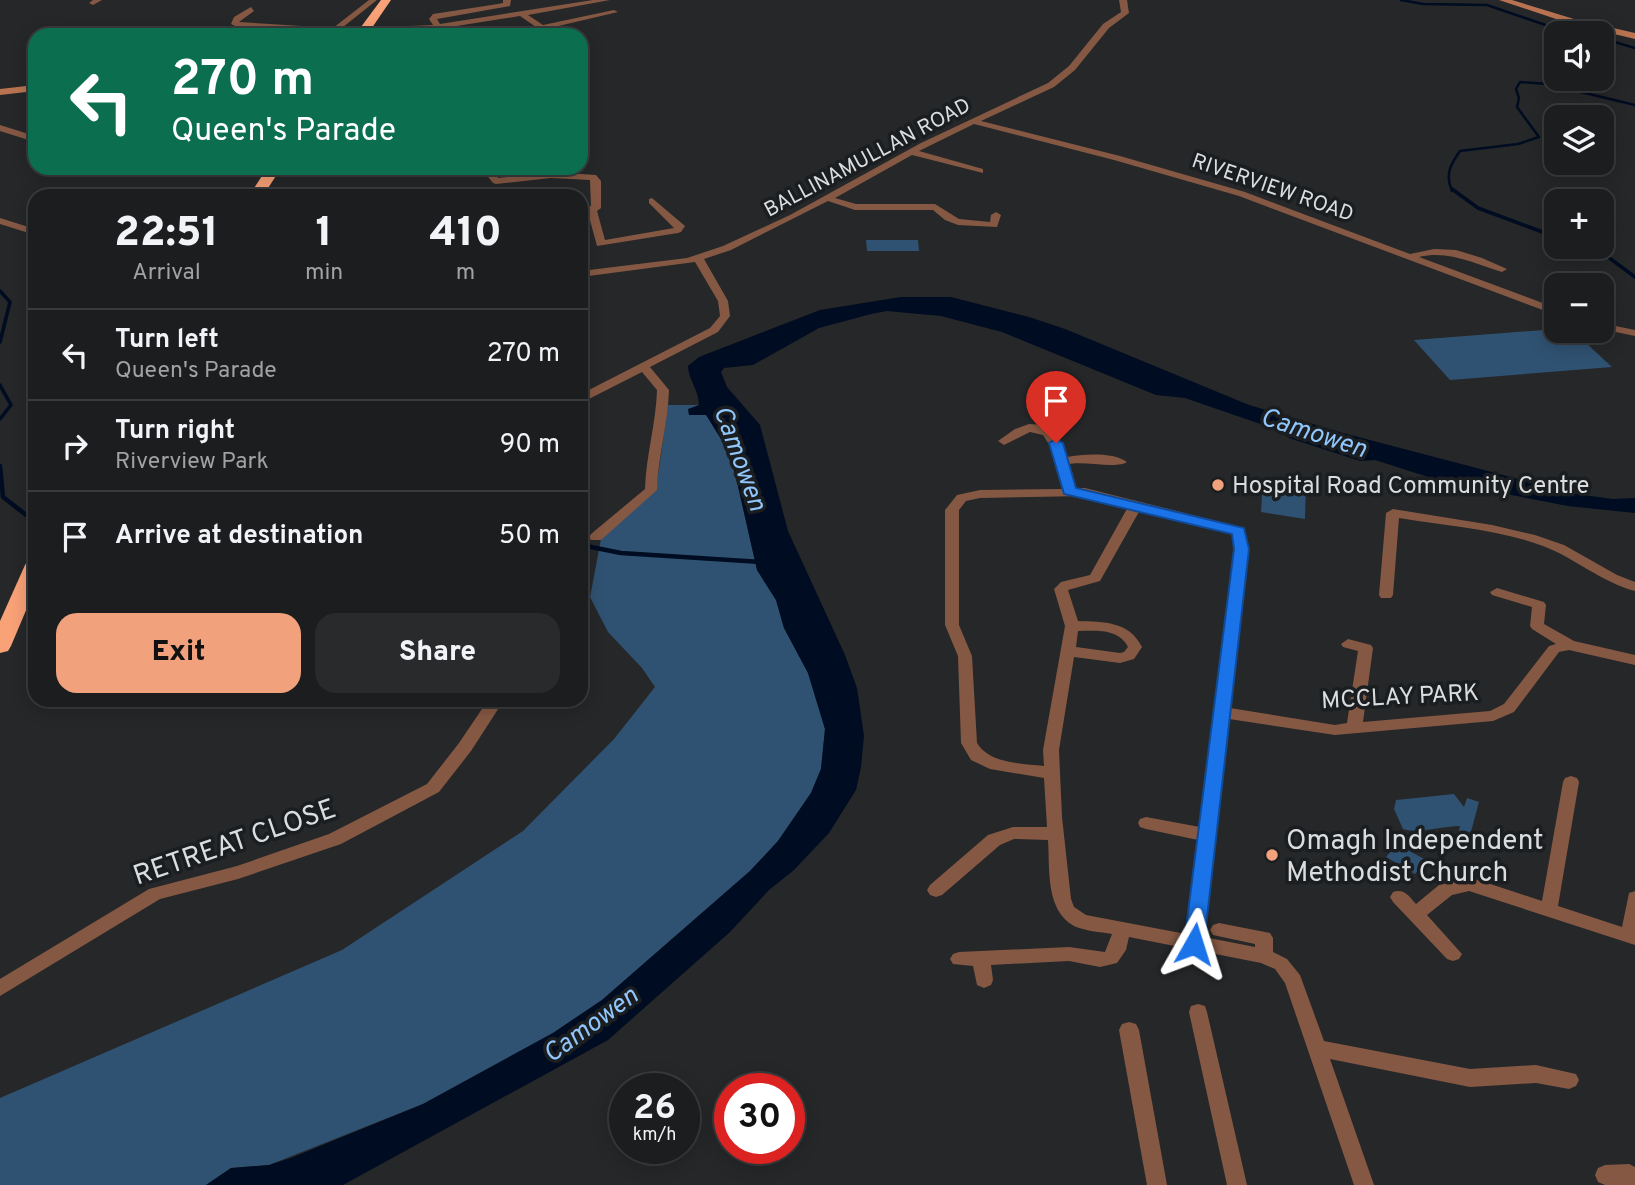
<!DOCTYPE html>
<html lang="en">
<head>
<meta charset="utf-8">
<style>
	:root { --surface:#1c1d1f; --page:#292a2c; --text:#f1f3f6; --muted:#a0a2a4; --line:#3a3b3d; --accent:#f1a17c }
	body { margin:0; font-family:Overpass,sans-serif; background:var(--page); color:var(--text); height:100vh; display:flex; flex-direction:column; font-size:26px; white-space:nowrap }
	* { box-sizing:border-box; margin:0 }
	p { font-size:23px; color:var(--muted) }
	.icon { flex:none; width:38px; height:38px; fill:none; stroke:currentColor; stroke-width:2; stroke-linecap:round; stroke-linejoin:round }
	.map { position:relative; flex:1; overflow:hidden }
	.side { position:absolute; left:28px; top:189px; width:560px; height:518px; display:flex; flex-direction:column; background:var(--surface); border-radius:21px; box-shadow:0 4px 18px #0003,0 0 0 2px var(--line) }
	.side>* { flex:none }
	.hud { position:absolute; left:28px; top:28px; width:560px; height:147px; border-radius:21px; box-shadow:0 4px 18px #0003,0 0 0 2px var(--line); background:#0b6e4f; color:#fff; overflow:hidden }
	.tools { position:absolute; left:1544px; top:21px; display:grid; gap:14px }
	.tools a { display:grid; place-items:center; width:70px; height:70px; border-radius:14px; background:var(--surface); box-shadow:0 4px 18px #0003,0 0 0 2px var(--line); font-size:35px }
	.speed { position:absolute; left:609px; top:1073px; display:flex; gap:14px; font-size:35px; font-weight:700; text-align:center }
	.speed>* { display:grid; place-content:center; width:91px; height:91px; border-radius:50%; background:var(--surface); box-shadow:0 4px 18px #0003,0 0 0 2px var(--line); line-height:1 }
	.speed small { font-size:18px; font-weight:400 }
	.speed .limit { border:10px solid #d22; background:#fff; color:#111 }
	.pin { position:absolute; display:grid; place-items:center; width:60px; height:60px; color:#fff; margin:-72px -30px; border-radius:50% 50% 50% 0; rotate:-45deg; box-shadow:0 0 7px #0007 }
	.pin .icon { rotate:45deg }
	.me { position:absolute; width:77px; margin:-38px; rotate:6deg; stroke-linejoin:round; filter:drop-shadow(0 0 5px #0008) }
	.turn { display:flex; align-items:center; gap:24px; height:147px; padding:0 28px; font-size:32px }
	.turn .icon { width:91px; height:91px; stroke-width:2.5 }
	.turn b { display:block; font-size:49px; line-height:60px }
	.eta { display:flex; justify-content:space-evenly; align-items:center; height:119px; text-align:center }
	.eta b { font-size:42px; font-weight:800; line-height:49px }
	.primary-button { display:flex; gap:14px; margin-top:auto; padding:14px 28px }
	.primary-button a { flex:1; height:80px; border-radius:21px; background:var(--accent); color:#111; font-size:28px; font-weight:800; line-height:80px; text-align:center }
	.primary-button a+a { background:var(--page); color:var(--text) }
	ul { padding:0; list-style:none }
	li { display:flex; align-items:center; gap:21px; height:91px; padding:0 28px; border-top:2px solid var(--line) }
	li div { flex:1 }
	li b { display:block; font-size:26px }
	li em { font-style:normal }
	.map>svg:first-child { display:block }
	.green { fill:#305272 }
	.water { fill:#000c21 }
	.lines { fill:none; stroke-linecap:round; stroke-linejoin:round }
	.stream-far2 { stroke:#000c21; stroke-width:2.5 }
	.stream-far1 { stroke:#000c21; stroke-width:3.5 }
	.stream { stroke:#000c21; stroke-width:4.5 }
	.street { fill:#855843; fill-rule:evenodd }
	.secondary { fill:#b97351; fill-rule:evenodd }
	.highway { fill:#f9a177; fill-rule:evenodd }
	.route { fill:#1a73e8; stroke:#114b97; stroke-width:2 }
	.poi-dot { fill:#f1a17c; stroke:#1b1e20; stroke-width:2.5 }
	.labels { text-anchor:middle; stroke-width:7; stroke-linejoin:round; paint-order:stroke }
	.far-street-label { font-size:21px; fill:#dbdcde; stroke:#1b1e20 }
	.poi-label { font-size:24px; fill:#dbdcde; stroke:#1b1e20; text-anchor:start }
	.street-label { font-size:24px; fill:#dbdcde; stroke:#1b1e20 }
	.water-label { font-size:26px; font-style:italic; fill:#90c6fc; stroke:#1b1e20 }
	.near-poi-label { font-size:28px; fill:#dbdcde; stroke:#1b1e20; text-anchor:start }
	.near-street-label { font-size:28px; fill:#dbdcde; stroke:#1b1e20 }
</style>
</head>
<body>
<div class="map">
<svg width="1635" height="1185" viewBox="0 0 1635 1185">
	<rect width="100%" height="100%" fill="#252729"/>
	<g class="green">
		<polygon points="866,240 918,240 919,251 867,251"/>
		<polygon points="1556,329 1573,331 1612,367 1450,380 1414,340"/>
		<polygon points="668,405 699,405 689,414 706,414 721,439 735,473 757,570 776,600 784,628 808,673 825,729 821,769 811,793 778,841 750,871 602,1000 553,1033 423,1104 269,1165 231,1168 206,1185 0,1185 0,1098 342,950 523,831 614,739 655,687 642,668 608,632 590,597 601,539 656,490"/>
		<polygon points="1263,478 1306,485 1305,519 1261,512"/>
		<path d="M1454,794L1464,807L1467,798L1479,802L1469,839L1458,835L1460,826C1443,826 1417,834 1403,829L1394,809L1396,800Z"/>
		<polygon points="1397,844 1426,860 1415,874 1386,857"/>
	</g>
	<path class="water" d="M901,297H951L1029,317L1065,329L1249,405L1343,433L1576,494L1613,499L1635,498V513L1568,506L1444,482L1375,460L1360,461L1289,438L1278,430L1185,398L1156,395L1002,332L941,316L887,311L871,314L819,328L753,365L724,368L721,372L727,387L760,425L788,531L845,655L857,688L864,736L861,767L856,790L829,833L794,870L769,890L730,932L608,1040L343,1185H206L231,1168L269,1165L291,1158L423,1104L553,1033L602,1000L750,871L778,841L811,793L821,769L825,729L808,673L784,628L776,600L757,570L735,473L721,439L706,415H689L688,409L699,405C699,390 688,379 688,366L699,357L820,310Z"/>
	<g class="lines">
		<g class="stream-far2">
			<polyline points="1401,0 1423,4 1487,5 1569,33"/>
			<polyline points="1601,38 1635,48"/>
			<path d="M1452,191C1445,175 1450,165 1460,151L1518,144L1539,137L1517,107L1519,98L1516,89L1520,82L1548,84L1635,105"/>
		</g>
		<g class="stream-far1">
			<polyline points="1452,189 1478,208 1556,237"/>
			<polyline points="1585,247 1604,254 1635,277"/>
			<polyline points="0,291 10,302 0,342"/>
			<polyline points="0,385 11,405 0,419"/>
		</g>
		<g class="stream">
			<polyline points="0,466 3,497 34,521"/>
			<polyline points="581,545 621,553 761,562"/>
		</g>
		<g class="street">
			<polygon points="93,0 102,0 93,5 89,3"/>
			<polygon points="369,0 377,0 333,35 327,35 328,32 235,26 231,24 234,17 251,7 254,11 239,22 333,28"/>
			<polygon points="503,0 511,0 510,6 437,19 440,24 593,0 610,0 528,15 543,25 614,10 618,12 520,35 506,35 536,27 520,16 438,29 365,32 361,30 365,28 433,25 429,19 433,14 498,4 503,3"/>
			<path d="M1119,0H1127L1129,13L1109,28L1075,70L1054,87L981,121L1120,156L1245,192L1410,254L1434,249L1456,250L1482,258L1507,269L1502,272C1474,264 1450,250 1419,257L1556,308V315L1239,196L1114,160L974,124L919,151L983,169V173L912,155L835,198L856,204H935L959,219L990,222L991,215L996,212L1001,215L997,227L958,225L945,220L933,210H855L828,201L731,250L704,259L728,301L730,316L718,332L650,367L669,390C668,424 658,456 657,490L601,540H591L589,537L591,534L645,489C646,455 656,424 657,390L642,372L581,403V394L710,328L720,316L718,301L695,262L581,277V271L687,258L723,246L790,215L921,143L1048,83L1069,66L1103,24L1121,12Z"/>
			<polygon points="0,125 35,136 35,142 0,131"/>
			<polygon points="481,168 491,168 498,178 551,172 596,175 601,181 601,208 597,211 605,240 674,228 649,203 649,199 652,198 685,226 681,232 678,233 597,246 588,213 581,215 581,209 591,206 590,180 551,178 496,184 493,183"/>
			<polygon points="0,218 35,229 35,235 0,224"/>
			<polygon points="1601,323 1635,330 1635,336 1601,329"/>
			<polygon points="35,354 35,362 29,361 29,357"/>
			<path d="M1029,424C1051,424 1060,437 1067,457C1084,454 1113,452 1127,462C1117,469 1085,461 1069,464L1075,488H1085L1244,528L1248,549L1230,708L1335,725L1347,723L1358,651L1343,647L1341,644L1348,639L1371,645L1373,648L1363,722L1490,711L1504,704L1549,646L1556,644L1532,629L1530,626L1532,607L1492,595L1490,592L1497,588L1544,602L1546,605L1544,624L1574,641L1635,655V665L1569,650L1559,652L1514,712L1493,721L1335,735L1229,719L1204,937L1255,947V944L1213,935L1210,930L1213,925L1219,923L1270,933L1273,938V952L1287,959L1300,975L1324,1041L1470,1069L1536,1065L1576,1074L1579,1080L1576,1086L1569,1089L1536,1083L1470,1087L1330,1059L1374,1185H1354L1285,983L1275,969L1261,963L1129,937L1126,950L1117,963L1100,967L1069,961L991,965L993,980L991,985L984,988L977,985L973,966L953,964L950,959L953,954L959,952L1069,947L1105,952L1112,934C1100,932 1085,931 1074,926C1045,910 1050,868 1048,840L1014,839L1000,845L942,895L936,897L930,895L927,890L930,885L988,835L1013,827H1047L1044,778L990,769L971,760L961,743L958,656L945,625V510L957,495L980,490L1062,489L1052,449L1043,435L1030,432L1004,445L998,441L1015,429ZM1085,496L1128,507L1090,575L1061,582L1054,589L1065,626L1043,750L1044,766C1021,763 990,764 977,743L972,656L959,625V510L966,501L980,498ZM1140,510L1233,533L1234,549L1200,827L1146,817L1140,819L1138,823L1140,827L1146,829L1198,840L1186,934L1086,915L1074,907L1071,899L1062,817L1059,750L1074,657L1120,663L1134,659L1142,647C1129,621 1104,622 1078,621L1068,590L1100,581ZM1078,631C1096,631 1118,628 1128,647L1124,652L1120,653L1076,647Z"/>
			<path d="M1393,509L1492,525L1535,535L1564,545L1617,575L1635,582V591C1601,582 1575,558 1543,546C1497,529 1447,526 1399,518L1393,595L1391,598H1381L1379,595L1386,513Z"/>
			<polygon points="581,567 587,568 589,571 581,576"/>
			<polygon points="488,700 504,700 471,751 439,792 341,844 238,879 160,899 0,996 0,979 149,889 237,866 329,834 427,784 459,743"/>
			<path d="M1571,776L1577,778L1579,782L1558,906L1622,927L1629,893L1635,891V945L1469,891L1452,895L1427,915L1462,954L1459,959L1453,961L1447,959L1393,902L1390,897L1393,892C1404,888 1409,896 1416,904L1439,885L1469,877L1542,901L1563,782L1565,778Z"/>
			<polygon points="1198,1004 1205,1006 1207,1012 1247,1185 1227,1185 1189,1012 1191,1006"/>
			<polygon points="1129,1022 1136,1024 1139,1030 1167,1185 1147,1185 1119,1030 1122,1024"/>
			<polygon points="1629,1164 1635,1167 1635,1185 1605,1185 1598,1182 1595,1175 1598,1168 1605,1165"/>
		</g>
		<g class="secondary">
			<polygon points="1499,0 1512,0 1574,19 1635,33 1635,39 1568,23"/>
			<polygon points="35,85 35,91 0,95 0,89"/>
		</g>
		<g class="highway">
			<polygon points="381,0 391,0 367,35 355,35"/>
			<polygon points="267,168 281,168 263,196 249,196"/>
			<polygon points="35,559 35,589 11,646 8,651 0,653 0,621 25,565 28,561"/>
		</g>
	</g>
	<polygon class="route" points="1056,439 1063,443 1076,488 1244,528 1249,549 1204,944 1201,949 1194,952 1187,949 1184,944 1234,549 1232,534 1064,494 1049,443"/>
	<g class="poi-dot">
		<circle cx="1218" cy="485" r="7"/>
		<circle cx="1272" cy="855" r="7"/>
	</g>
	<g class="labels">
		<g class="far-street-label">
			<text transform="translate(867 157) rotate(-28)" y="7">BALLINAMULLAN ROAD</text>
			<text transform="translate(1273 187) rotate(19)" y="7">RIVERVIEW ROAD</text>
		</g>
		<g class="poi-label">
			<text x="1232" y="493">Hospital Road Community Centre</text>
		</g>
		<g class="street-label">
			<text transform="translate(1400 696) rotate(-3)" y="8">MCCLAY PARK</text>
		</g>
		<g class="water-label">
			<text transform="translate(1314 432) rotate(18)" y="9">Camowen</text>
			<text transform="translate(741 458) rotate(70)" y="9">Camowen</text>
			<text transform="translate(590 1024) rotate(-36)" y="9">Camowen</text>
		</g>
		<g class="near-poi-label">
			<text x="1286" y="849">Omagh Independent<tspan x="1286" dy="32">Methodist Church</tspan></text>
		</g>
		<g class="near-street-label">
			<text transform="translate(234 841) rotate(-19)" y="10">RETREAT CLOSE</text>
		</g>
	</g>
</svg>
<div class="tools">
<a><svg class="icon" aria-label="sound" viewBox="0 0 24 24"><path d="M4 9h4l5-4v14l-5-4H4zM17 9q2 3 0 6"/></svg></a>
<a><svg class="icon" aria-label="layers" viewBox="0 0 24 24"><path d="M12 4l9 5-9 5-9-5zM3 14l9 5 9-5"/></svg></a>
<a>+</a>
<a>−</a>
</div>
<div class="speed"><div>26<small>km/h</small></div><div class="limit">30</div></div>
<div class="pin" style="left:1056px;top:443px;background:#d93025"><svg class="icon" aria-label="arrive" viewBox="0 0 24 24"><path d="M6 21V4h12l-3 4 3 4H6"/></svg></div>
<svg class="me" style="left:1194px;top:944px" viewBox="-20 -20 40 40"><path d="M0-17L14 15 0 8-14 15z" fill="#1a73e8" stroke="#fff" stroke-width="4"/></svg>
<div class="hud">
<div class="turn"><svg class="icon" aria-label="left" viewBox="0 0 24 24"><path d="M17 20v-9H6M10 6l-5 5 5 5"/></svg><div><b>270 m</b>Queen's Parade</div></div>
</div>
<section class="side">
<div class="eta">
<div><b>22:51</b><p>Arrival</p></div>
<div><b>1</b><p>min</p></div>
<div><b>410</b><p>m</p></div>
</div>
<ul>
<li><svg class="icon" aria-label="left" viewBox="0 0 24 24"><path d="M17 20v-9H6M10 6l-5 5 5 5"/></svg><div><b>Turn left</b><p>Queen's Parade</p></div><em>270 m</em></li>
<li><svg class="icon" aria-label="right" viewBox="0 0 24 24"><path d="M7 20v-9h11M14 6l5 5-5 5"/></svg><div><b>Turn right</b><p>Riverview Park</p></div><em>90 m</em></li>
<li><svg class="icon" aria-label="arrive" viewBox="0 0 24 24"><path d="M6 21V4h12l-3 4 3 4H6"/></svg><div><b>Arrive at destination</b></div><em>50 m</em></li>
</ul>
<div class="primary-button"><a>Exit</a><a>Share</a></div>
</section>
</div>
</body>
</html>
